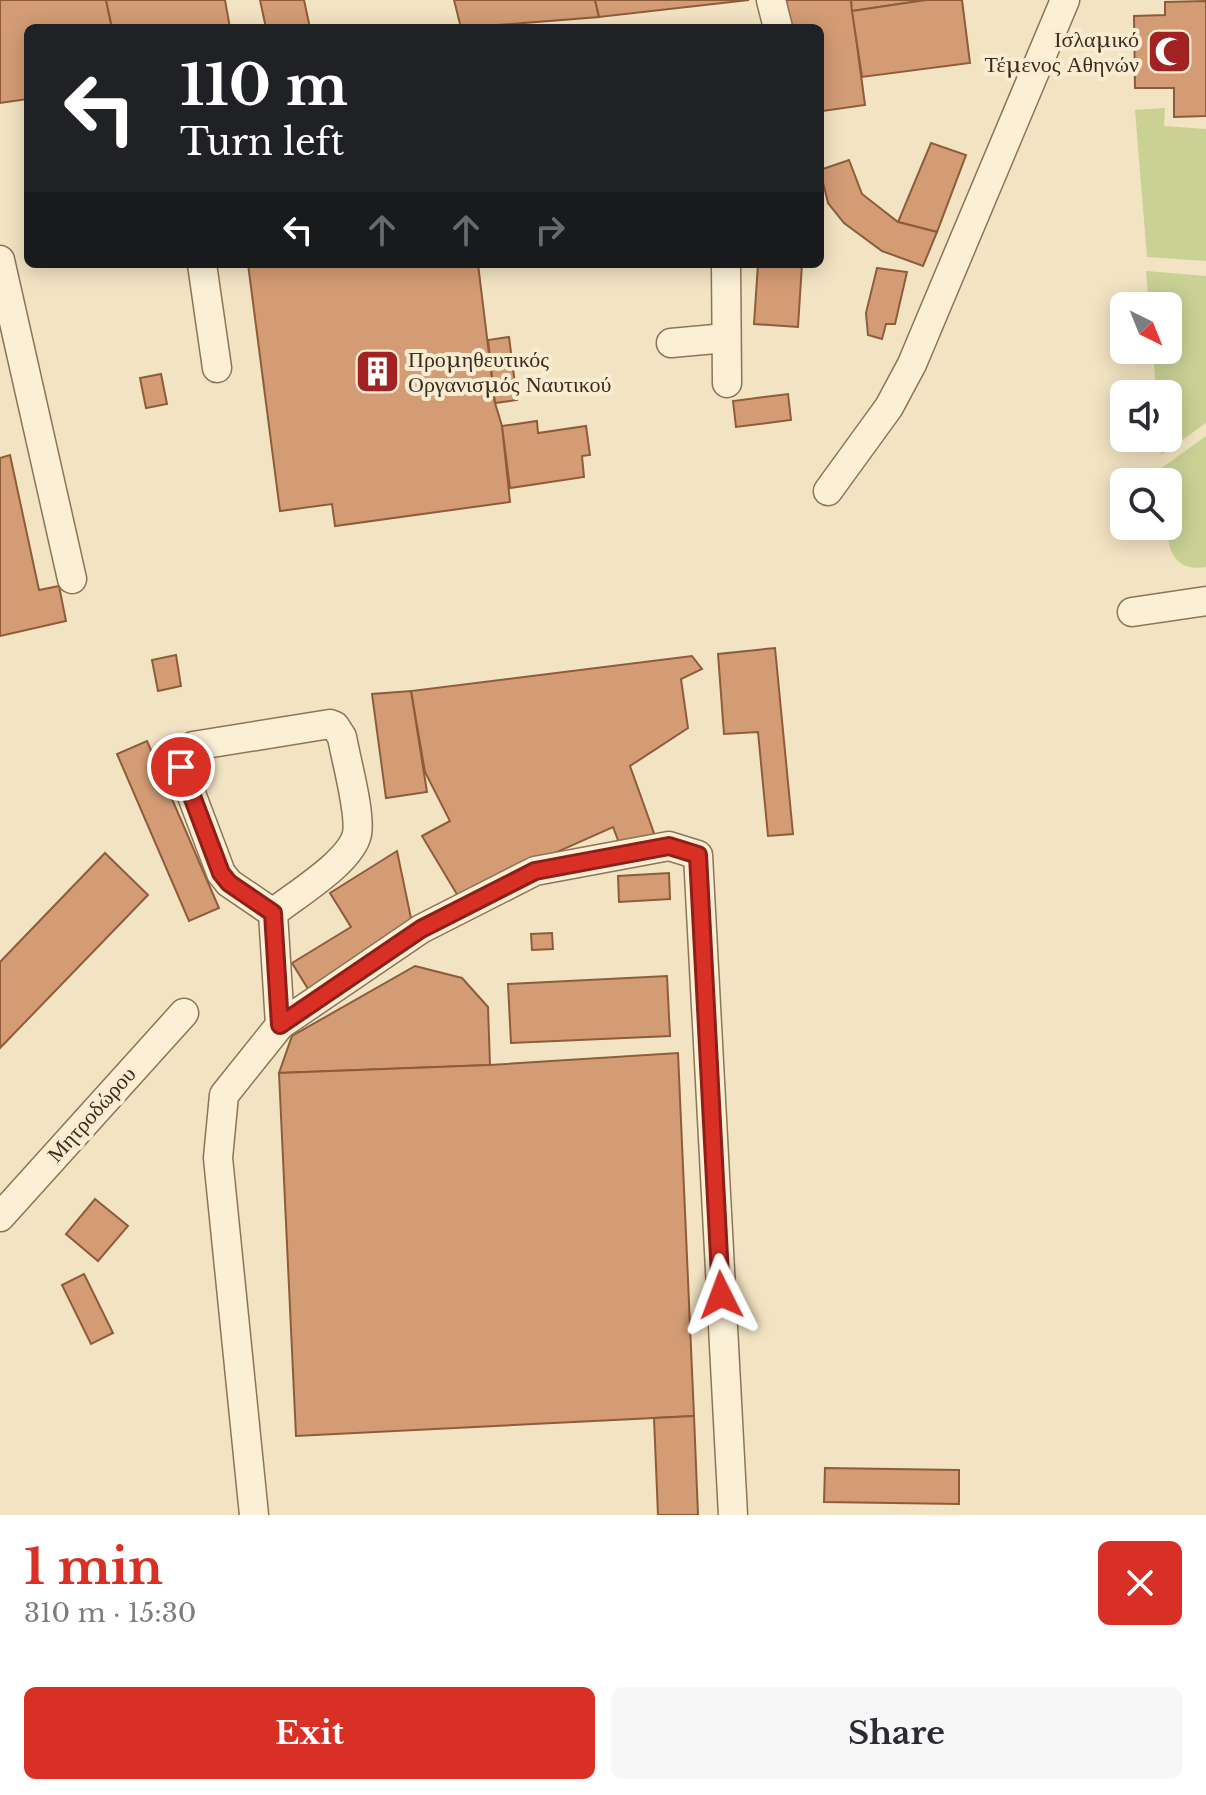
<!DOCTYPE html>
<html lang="en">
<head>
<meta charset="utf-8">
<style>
	:root { --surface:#fff; --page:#f7f7f7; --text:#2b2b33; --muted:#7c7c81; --accent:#d93025 }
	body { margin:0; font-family:"Libre Baskerville",serif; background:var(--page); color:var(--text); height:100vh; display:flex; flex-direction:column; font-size:30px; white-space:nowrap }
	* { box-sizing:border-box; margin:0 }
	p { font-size:26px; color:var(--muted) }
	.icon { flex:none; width:44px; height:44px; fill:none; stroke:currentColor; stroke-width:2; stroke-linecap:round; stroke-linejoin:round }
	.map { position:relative; height:1515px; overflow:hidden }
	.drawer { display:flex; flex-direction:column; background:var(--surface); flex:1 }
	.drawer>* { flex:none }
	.banner { position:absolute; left:24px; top:24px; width:800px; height:244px; border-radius:12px; box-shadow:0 4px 20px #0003; background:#202124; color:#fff; overflow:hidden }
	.needle { width:52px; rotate:137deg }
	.fabs { position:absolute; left:1110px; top:292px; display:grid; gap:16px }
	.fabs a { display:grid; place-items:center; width:72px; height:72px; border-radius:12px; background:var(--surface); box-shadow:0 4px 20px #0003; font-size:40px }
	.pin { position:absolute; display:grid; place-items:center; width:68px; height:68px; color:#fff; margin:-34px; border:4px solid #fff; border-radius:50%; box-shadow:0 2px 8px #0007 }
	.me { position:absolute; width:88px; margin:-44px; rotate:357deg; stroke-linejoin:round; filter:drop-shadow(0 0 6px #0008) }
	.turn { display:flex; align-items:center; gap:28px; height:168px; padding:0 24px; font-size:36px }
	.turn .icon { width:104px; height:104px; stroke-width:2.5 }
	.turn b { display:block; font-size:56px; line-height:68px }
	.lanes { display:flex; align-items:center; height:76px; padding:0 24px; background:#0003; justify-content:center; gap:40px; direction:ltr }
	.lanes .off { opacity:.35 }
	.round { display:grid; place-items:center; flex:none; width:84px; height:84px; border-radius:12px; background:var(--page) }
	.overview { display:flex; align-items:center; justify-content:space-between; height:136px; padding:0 24px }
	h1 { font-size:48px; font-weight:700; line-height:60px; color:var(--accent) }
	.button { display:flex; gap:16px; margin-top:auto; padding:16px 24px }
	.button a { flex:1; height:92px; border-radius:12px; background:var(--accent); color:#fff; font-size:32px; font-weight:700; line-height:92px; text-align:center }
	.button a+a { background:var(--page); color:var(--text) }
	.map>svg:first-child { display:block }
	.green { fill:#cad195 }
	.building { fill:#d39c75; stroke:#8e5c3b; stroke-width:2 }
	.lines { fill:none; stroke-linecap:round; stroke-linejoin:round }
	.minor-casing { stroke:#8d7457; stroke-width:31 }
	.minor { stroke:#fbf0d6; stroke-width:28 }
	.route-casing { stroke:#8d1f18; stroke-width:20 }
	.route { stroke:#d93025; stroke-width:14 }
	.labels { text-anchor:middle; stroke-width:8; stroke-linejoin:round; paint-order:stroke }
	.poi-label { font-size:22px; fill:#3c2c1d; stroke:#f8edd2; text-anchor:end }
	.street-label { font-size:22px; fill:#3c2c1d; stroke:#f8edd2 }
</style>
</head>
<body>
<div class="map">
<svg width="1206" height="1515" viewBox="0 0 1206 1515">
	<rect width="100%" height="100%" fill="#f2e3c2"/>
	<g class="green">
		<polygon points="1165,108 1164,126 1206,129 1206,261 1147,257 1135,110"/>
		<polygon points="1146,271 1206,276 1206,423 1161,455 1160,438 1168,438 1168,394 1156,394 1153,350 1168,350 1168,306 1149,306"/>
		<path d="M1206,436V567C1156,575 1168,515 1168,482H1164L1163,467Z"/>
	</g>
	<g class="building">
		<polygon points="0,0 106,0 112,28 28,28 28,99 0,103"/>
		<polygon points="106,0 225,0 230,28 112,28"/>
		<polygon points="260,0 304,0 310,28 266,28"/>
		<polygon points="454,0 595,0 599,17 461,28"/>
		<polygon points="595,0 749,0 599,17"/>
		<polygon points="786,0 851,0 865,105 823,111 820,103 820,28 789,28 777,1"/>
		<polygon points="851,0 926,0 852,11"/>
		<polygon points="926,0 962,0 970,63 862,77 852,11"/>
		<polygon points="1206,1 1206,116 1174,117 1174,88 1135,88 1134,16 1165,15 1165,2"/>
		<polygon points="931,143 966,155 937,232 898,222"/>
		<polygon points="849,160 862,194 898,222 937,232 923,266 882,251 844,223 828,203 820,170"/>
		<polygon points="248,264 478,264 495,403 502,426 510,502 335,526 332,504 280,511"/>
		<polygon points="758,264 802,264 798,327 754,324"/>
		<polygon points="877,268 907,272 895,324 886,324 882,339 868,335 866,313"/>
		<polygon points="509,337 517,400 495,403 488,340"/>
		<polygon points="161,374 167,404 146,408 140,378"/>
		<polygon points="788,394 791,420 736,427 733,401"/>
		<polygon points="537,421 538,433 586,426 590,455 582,456 584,477 510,488 502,426"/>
		<polygon points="10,455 39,590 59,586 66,621 0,636 0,458"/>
		<polygon points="775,648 793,834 768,836 758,732 724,734 718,654"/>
		<polygon points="176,655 181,686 158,691 152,660"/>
		<polygon points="692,656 702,669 681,679 688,728 630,766 655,836 621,848 613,827 458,896 422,836 450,821 425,772 411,691"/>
		<polygon points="411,691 427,792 386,798 372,694"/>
		<polygon points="147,741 219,908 189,921 117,754"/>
		<polygon points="397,851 413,928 310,992 292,963 351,927 330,893"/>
		<polygon points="105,853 148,895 0,1048 0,962"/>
		<polygon points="669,873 670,899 619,902 618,876"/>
		<polygon points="552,933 553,949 532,950 531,934"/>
		<polygon points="415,966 462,978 488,1007 490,1065 279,1073 292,1036"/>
		<polygon points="667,976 670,1036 511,1043 508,984"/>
		<polygon points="678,1053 694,1416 296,1436 279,1073 490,1065"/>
		<polygon points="95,1199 128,1226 98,1261 66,1234"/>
		<polygon points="84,1274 113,1333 91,1344 62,1285"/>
		<polygon points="694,1416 698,1515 658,1515 654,1418"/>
		<polygon points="825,1468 959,1470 959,1504 824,1502"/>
	</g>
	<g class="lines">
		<defs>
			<g id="minor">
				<polyline points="771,0 778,28"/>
				<polyline points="0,260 72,579"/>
				<polyline points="202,264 217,368"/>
				<polyline points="726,264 727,383"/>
				<polyline points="671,343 726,338"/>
				<polyline points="828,491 889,407 912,364 1065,0"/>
				<polyline points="1132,612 1206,601"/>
				<path d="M273,913L229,883L221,873L181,767L182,753L193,746L330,724L335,726L342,737C346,760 361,813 357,834C351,862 295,895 273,913L280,1025"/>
				<polyline points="0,1217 184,1013"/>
				<polyline points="254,1515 218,1158 224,1095 280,1025 421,929 535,871 669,846 698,855 733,1515"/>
			</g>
		</defs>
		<use href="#minor" class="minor-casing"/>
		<use href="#minor" class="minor"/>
	</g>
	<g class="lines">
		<defs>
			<polyline id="route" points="181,767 221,873 229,883 273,913 280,1025 421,929 535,871 669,846 698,855 721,1295"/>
		</defs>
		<use href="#route" class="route-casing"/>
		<use href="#route" class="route"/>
	</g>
	<defs>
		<symbol id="mosque-square" viewBox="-11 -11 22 22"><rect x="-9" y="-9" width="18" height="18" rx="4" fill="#a12223" stroke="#f8edd2"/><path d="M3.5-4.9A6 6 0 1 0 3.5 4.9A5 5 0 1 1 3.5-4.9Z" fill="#fff"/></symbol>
		<symbol id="building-square" viewBox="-11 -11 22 22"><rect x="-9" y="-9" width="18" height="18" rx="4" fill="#a12223" stroke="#f8edd2"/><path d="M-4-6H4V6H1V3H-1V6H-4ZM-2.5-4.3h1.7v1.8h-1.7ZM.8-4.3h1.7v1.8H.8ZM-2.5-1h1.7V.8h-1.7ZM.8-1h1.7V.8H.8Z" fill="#fff"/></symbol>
	</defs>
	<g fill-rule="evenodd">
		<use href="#mosque-square" x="1144" y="26" width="51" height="51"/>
		<use href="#building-square" x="352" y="346" width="51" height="51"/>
	</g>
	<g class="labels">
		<g class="poi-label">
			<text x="1139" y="47">Ισλαμικό<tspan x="1139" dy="25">Τέμενος Αθηνών</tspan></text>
			<text x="408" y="367" text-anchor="start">Προμηθευτικός<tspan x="408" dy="25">Οργανισμός Ναυτικού</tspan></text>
		</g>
		<g class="street-label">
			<text transform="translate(91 1114) rotate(-48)" y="8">Μητροδώρου</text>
		</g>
	</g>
</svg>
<div class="fabs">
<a><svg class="needle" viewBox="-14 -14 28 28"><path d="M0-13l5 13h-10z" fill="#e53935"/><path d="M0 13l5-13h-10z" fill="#7c7c81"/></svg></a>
<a><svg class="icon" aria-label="sound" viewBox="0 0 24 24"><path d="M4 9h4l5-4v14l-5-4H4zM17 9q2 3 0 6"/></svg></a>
<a><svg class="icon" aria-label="search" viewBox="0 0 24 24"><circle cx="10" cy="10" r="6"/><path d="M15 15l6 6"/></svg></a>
</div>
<div class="pin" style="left:181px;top:767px;background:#d93025"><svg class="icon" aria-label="arrive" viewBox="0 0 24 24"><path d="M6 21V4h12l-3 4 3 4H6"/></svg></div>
<svg class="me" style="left:721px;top:1295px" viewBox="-20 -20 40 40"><path d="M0-17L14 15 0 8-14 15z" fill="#d93025" stroke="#fff" stroke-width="4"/></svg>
<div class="banner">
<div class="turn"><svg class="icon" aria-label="left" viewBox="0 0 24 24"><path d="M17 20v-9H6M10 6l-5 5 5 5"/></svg><div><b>110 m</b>Turn left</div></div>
<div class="lanes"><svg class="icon" aria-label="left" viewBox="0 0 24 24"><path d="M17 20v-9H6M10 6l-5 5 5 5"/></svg><svg class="icon off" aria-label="ahead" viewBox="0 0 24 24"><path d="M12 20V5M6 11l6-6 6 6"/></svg><svg class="icon off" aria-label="ahead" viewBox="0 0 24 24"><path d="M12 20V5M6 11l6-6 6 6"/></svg><svg class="icon off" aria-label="right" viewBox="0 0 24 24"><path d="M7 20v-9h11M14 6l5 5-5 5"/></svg></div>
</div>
</div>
<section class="drawer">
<div class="overview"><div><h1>1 min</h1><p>310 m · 15:30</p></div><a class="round" style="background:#d93025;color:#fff"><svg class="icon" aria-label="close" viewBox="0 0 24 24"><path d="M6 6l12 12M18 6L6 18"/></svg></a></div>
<div class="button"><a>Exit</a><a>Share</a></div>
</section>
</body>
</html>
